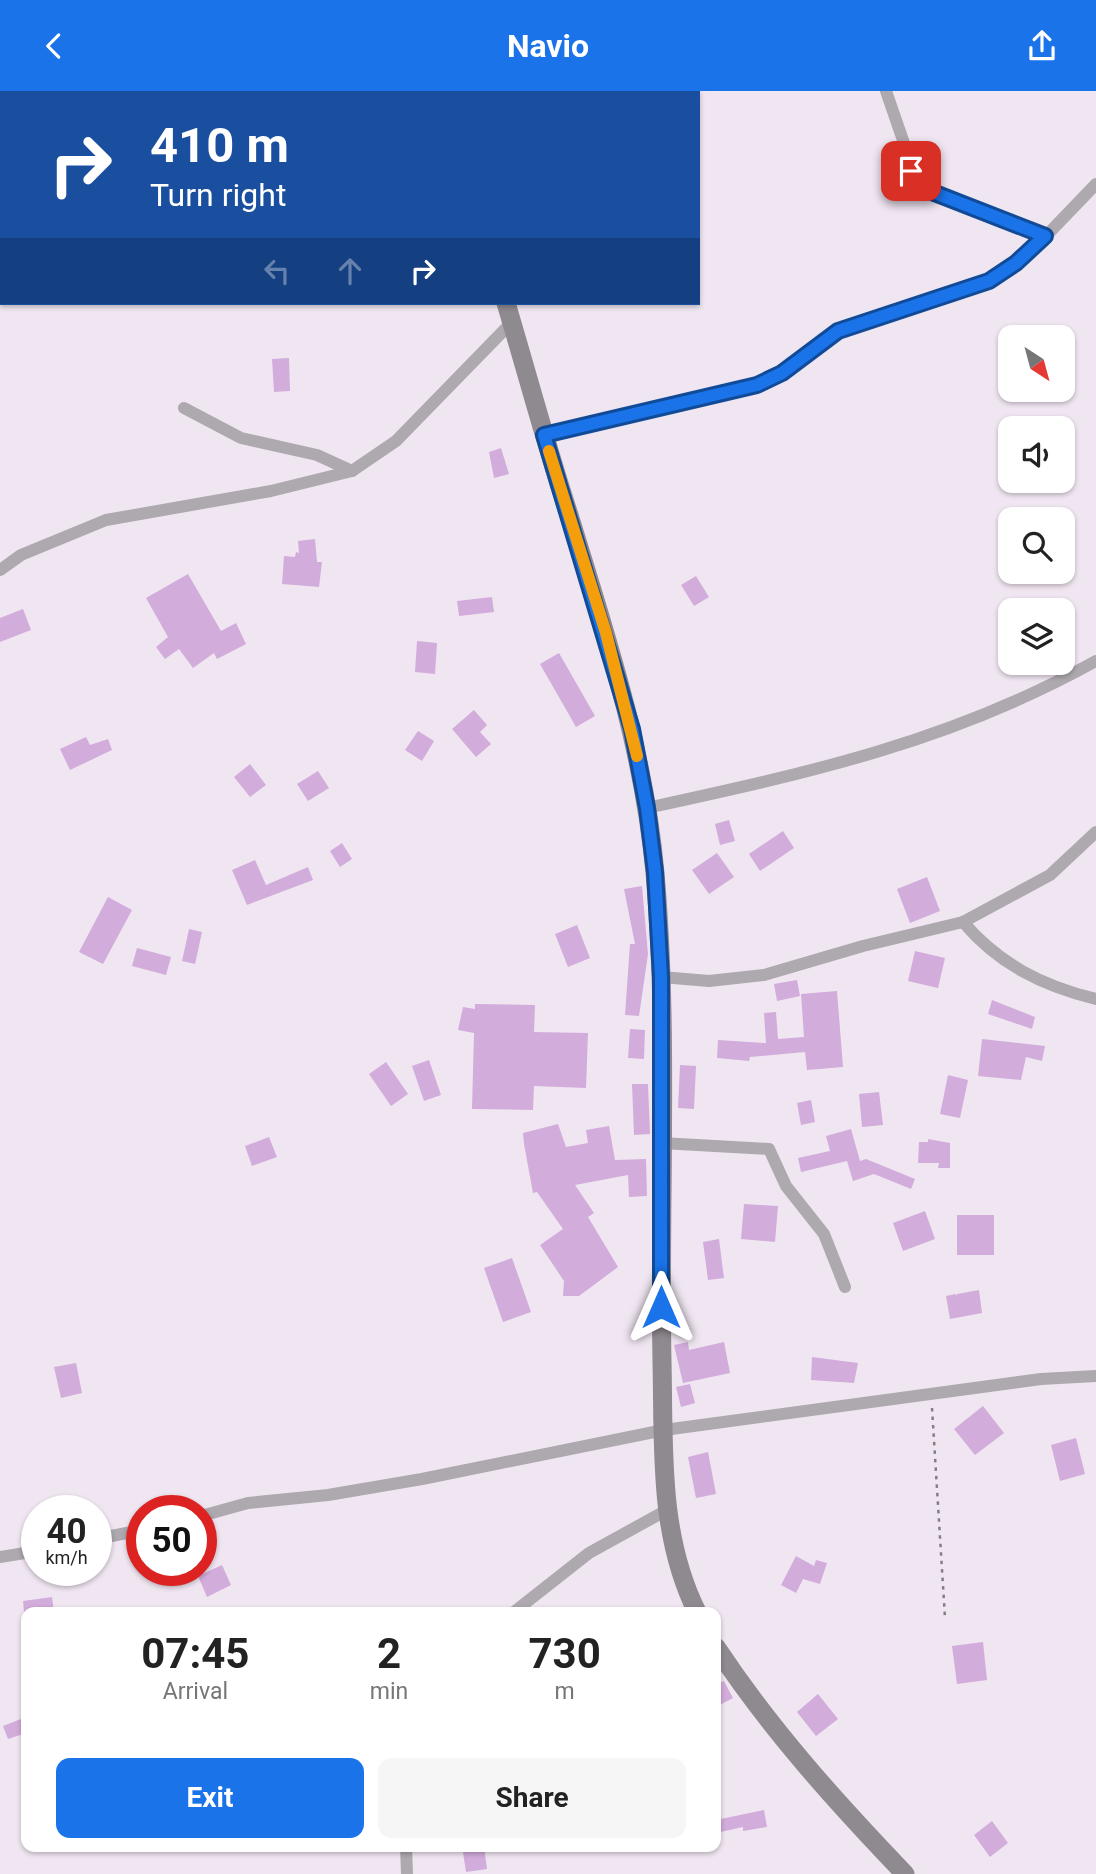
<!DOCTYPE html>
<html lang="en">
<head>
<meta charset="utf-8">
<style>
	:root { --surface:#fff; --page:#f6f6f6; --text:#222; --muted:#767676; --accent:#1a73e8 }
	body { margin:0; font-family:Roboto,sans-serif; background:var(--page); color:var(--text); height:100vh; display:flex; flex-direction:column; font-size:26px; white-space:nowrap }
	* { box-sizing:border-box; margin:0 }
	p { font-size:23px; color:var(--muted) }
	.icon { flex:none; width:38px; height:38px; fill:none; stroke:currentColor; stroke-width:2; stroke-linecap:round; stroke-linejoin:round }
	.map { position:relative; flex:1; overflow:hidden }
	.details { position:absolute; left:21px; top:1516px; width:700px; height:245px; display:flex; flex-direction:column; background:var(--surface); border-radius:14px; box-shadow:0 2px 5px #0004 }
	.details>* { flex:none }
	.banner { position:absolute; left:0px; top:0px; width:700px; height:214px; box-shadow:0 2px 5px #0004; background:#1a4fa0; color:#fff; overflow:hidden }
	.needle { width:46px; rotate:144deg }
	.tools { position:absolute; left:998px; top:234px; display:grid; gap:14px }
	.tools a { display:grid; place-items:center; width:77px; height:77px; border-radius:14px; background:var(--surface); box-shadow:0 2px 5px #0004; font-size:35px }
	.speed { position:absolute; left:21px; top:1404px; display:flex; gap:14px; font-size:35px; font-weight:700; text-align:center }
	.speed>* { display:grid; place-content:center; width:91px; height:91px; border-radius:50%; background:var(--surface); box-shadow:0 2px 5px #0004; line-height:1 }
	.speed small { font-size:18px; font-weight:400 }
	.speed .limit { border:10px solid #d22; background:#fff; color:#111 }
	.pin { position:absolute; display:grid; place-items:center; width:60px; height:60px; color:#fff; margin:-30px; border-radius:14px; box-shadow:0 4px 10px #0006 }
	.me { position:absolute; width:77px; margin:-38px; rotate:0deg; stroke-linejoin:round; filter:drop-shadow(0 0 5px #0008) }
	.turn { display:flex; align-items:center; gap:24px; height:147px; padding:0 35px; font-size:32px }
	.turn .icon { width:91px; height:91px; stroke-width:2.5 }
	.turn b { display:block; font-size:49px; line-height:60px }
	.lanes { display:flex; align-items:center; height:66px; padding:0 35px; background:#0003; justify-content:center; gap:35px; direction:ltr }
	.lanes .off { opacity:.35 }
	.eta { display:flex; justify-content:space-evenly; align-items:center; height:119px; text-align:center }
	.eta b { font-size:42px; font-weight:700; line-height:49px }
	.button { display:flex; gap:14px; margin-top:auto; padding:14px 35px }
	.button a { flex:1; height:80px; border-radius:14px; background:var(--accent); color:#fff; font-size:28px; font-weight:700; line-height:80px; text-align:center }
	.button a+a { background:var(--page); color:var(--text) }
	header { display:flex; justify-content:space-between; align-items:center; height:91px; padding:0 35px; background:var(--accent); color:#fff; font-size:32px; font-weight:700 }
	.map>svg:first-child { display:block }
	.building { fill:#d2acdb }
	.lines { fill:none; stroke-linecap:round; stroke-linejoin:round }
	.path { stroke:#847d85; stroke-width:2.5; stroke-dasharray:3.5 5; stroke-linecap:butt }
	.street { stroke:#ada9ae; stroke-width:12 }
	.secondary { stroke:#8f8990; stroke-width:19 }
	.route-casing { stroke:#114b97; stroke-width:18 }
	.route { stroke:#1a73e8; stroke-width:12 }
	.slow { stroke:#f59e0b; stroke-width:12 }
</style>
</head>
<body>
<header><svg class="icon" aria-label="back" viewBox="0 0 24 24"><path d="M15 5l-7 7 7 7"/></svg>Navio<svg class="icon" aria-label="share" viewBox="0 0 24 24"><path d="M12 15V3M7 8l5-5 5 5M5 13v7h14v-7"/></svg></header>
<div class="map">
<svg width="1096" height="1783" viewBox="0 0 1096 1783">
	<rect width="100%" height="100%" fill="#f0e6f2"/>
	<g class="building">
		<polygon points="289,267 290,300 274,301 272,268"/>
		<polygon points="501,357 509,383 494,387 489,361"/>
		<polygon points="315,448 317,471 322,471 319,496 282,493 284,465 295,466 296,461 299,462 298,450"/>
		<polygon points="188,483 221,540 236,532 246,553 217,568 214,562 193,577 179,558 165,568 156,556 168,546 146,507"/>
		<polygon points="696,485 709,506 694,515 681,494"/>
		<polygon points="492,506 494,521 459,525 457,510"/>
		<polygon points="23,518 31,539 0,551 0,527"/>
		<polygon points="417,550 437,552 435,583 415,581"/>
		<polygon points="559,562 595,625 576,636 540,573"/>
		<polygon points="474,619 487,634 480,641 491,653 476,666 452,638"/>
		<polygon points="418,640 434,650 422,670 405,659"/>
		<polygon points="86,646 90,654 108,648 112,659 70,679 60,658"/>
		<polygon points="250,673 266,694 250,706 234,686"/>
		<polygon points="318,680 329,697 308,710 297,693"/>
		<polygon points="729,729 735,750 720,754 715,733"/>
		<polygon points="783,740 794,757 760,780 749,763"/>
		<polygon points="342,752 352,768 340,776 330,760"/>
		<polygon points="717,762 734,786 709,803 692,779"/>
		<polygon points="255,769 266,794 308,776 313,789 247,814 232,779"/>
		<polygon points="927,786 940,820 910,832 897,798"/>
		<polygon points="642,795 648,863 639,925 625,924 630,853 635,853 624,798"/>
		<polygon points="108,806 132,819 103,873 79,861"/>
		<polygon points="577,834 590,867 568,876 555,843"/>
		<polygon points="189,838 202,841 195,873 182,870"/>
		<polygon points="137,857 171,866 166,884 132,875"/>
		<polygon points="915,860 945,867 938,897 908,890"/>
		<polygon points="797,889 800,905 777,910 774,893"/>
		<polygon points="837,900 843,976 807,979 805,961 750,966 749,970 717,967 718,949 766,952 764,922 776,921 778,948 804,946 801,903"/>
		<polygon points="992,909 1035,926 1032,938 988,923"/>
		<polygon points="475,913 535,914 534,941 588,942 586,997 534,995 533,1019 472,1018 474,942 458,939 463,916 475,918"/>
		<polygon points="630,938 645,939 644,968 628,967"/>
		<polygon points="982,948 1045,955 1042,970 1026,966 1021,989 978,985"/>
		<polygon points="429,969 441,1004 424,1010 412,975"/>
		<polygon points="386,971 408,1003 391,1015 369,983"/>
		<polygon points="680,974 696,975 694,1018 678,1017"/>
		<polygon points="948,984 968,989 960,1027 940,1023"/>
		<polygon points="632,993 648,993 650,1043 634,1044"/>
		<polygon points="879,1001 883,1034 862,1036 859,1003"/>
		<polygon points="811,1009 815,1031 801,1034 797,1012"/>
		<polygon points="558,1033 566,1056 588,1052 586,1039 609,1035 615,1069 646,1068 647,1105 629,1106 628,1084 575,1094 594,1122 588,1126 618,1176 579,1205 563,1205 564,1190 540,1154 563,1138 537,1101 533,1102 524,1053 523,1042"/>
		<polygon points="851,1038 860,1070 866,1068 915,1088 911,1098 874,1083 853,1090 847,1070 801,1081 798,1067 830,1060 826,1045"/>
		<polygon points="269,1046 277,1066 252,1075 245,1055"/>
		<polygon points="928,1048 950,1052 950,1077 938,1077 939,1072 918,1072 919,1051 928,1051"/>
		<polygon points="744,1113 778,1115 775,1151 741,1148"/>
		<polygon points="925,1120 935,1148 903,1160 893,1132"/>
		<rect x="957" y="1124" width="37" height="40"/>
		<polygon points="719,1148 724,1187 708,1189 703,1151"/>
		<polygon points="512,1167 531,1221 503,1231 484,1177"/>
		<polygon points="979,1199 982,1222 950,1228 946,1205 956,1203 957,1206 957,1203"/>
		<polygon points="688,1251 689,1259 724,1251 730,1282 683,1292 674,1254"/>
		<polygon points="812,1266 858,1272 854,1292 811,1289"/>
		<polygon points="76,1272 82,1302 61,1307 54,1276"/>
		<polygon points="690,1293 695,1312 681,1316 676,1296"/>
		<polygon points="983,1315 1004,1342 975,1364 954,1338"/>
		<polygon points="1076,1347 1085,1383 1060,1390 1051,1354"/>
		<polygon points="708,1361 716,1403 696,1407 688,1366"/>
		<polygon points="796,1465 814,1475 816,1469 827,1472 820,1493 803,1488 796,1502 781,1494"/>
		<polygon points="222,1474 231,1494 207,1506 198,1485"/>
		<polygon points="52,1506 54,1521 24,1521 23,1510"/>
		<polygon points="983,1551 987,1589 957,1593 952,1555"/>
		<polygon points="724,1590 733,1607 716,1616 716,1594"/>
		<polygon points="818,1603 838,1628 816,1645 797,1621"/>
		<polygon points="26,1626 26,1642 8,1648 3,1635"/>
		<polygon points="764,1719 767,1736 743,1740 743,1736 716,1742 716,1729"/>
		<polygon points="992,1730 1008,1752 990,1766 974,1744"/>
		<polygon points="462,1755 484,1755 487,1778 466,1781"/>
	</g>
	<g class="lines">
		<polyline class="path" points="932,1317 945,1527"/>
		<g class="street">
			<polyline points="886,0 917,90 927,99 1046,145"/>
			<polyline points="590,2 590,0"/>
			<polyline points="184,317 241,347 317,364 352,380"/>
			<polyline points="544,344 757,294 782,282 838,240 989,190 1016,172 1046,145 1096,93"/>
			<polyline points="0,479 21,464 106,429 271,400 352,380 396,350 512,231"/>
			<path d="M647,717C808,682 950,651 1096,570"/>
			<path d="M963,831C999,873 1042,895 1096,908"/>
			<polyline points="661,886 709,890 764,884 863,855 963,831 1050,784 1096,741"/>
			<polyline points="661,1052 769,1058 786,1095 824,1143 845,1196"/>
			<polyline points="201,1425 248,1412 328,1404 422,1388 664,1339 1041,1288 1096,1285"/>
			<polyline points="96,1448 142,1439"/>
			<polyline points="0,1466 37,1460"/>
			<polyline points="514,1521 589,1462 667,1419"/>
			<polyline points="406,1755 407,1783"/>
		</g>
		<g class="secondary">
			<polyline points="443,0 444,2"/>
			<path d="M506,212C527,282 546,354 569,424C605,541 644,658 655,782C669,944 659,1108 662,1271C664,1355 658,1443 697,1521"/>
			<path d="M716,1556C771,1639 836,1711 905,1783"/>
		</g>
	</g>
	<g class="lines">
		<defs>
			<polyline id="route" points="661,1216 661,886 655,781 647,717 632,638 544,344 757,294 782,282 838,240 989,190 1016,172 1045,145 927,99 911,80"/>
		</defs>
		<use href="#route" class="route-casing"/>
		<use href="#route" class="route"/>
		<polyline class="slow" points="549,360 606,542 637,665"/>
	</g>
</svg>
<div class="tools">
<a><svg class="needle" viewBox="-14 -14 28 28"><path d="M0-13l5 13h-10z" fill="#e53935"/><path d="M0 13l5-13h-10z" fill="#767676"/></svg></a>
<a><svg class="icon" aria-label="sound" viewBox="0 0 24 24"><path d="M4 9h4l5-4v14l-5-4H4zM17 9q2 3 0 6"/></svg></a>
<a><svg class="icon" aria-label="search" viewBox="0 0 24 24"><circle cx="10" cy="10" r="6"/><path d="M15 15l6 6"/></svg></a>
<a><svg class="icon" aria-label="layers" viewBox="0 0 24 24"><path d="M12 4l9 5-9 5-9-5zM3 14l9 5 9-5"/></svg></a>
</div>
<div class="speed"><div>40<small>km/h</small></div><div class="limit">50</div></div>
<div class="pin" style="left:911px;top:80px;background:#d93025"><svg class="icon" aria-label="arrive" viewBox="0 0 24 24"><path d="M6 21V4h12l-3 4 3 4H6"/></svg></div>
<svg class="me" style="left:661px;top:1216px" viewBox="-20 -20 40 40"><path d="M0-17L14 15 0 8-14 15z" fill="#1a73e8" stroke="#fff" stroke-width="4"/></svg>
<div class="banner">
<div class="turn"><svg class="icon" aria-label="right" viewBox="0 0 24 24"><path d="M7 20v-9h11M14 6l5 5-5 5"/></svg><div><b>410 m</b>Turn right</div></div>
<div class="lanes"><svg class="icon off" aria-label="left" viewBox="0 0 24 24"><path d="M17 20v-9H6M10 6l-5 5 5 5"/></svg><svg class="icon off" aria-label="ahead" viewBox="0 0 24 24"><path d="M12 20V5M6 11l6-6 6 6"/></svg><svg class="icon" aria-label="right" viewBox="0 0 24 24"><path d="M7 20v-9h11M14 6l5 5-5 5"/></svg></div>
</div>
<section class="details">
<div class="eta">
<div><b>07:45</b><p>Arrival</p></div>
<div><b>2</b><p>min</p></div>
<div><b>730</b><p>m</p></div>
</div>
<div class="button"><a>Exit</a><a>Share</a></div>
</section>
</div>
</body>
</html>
